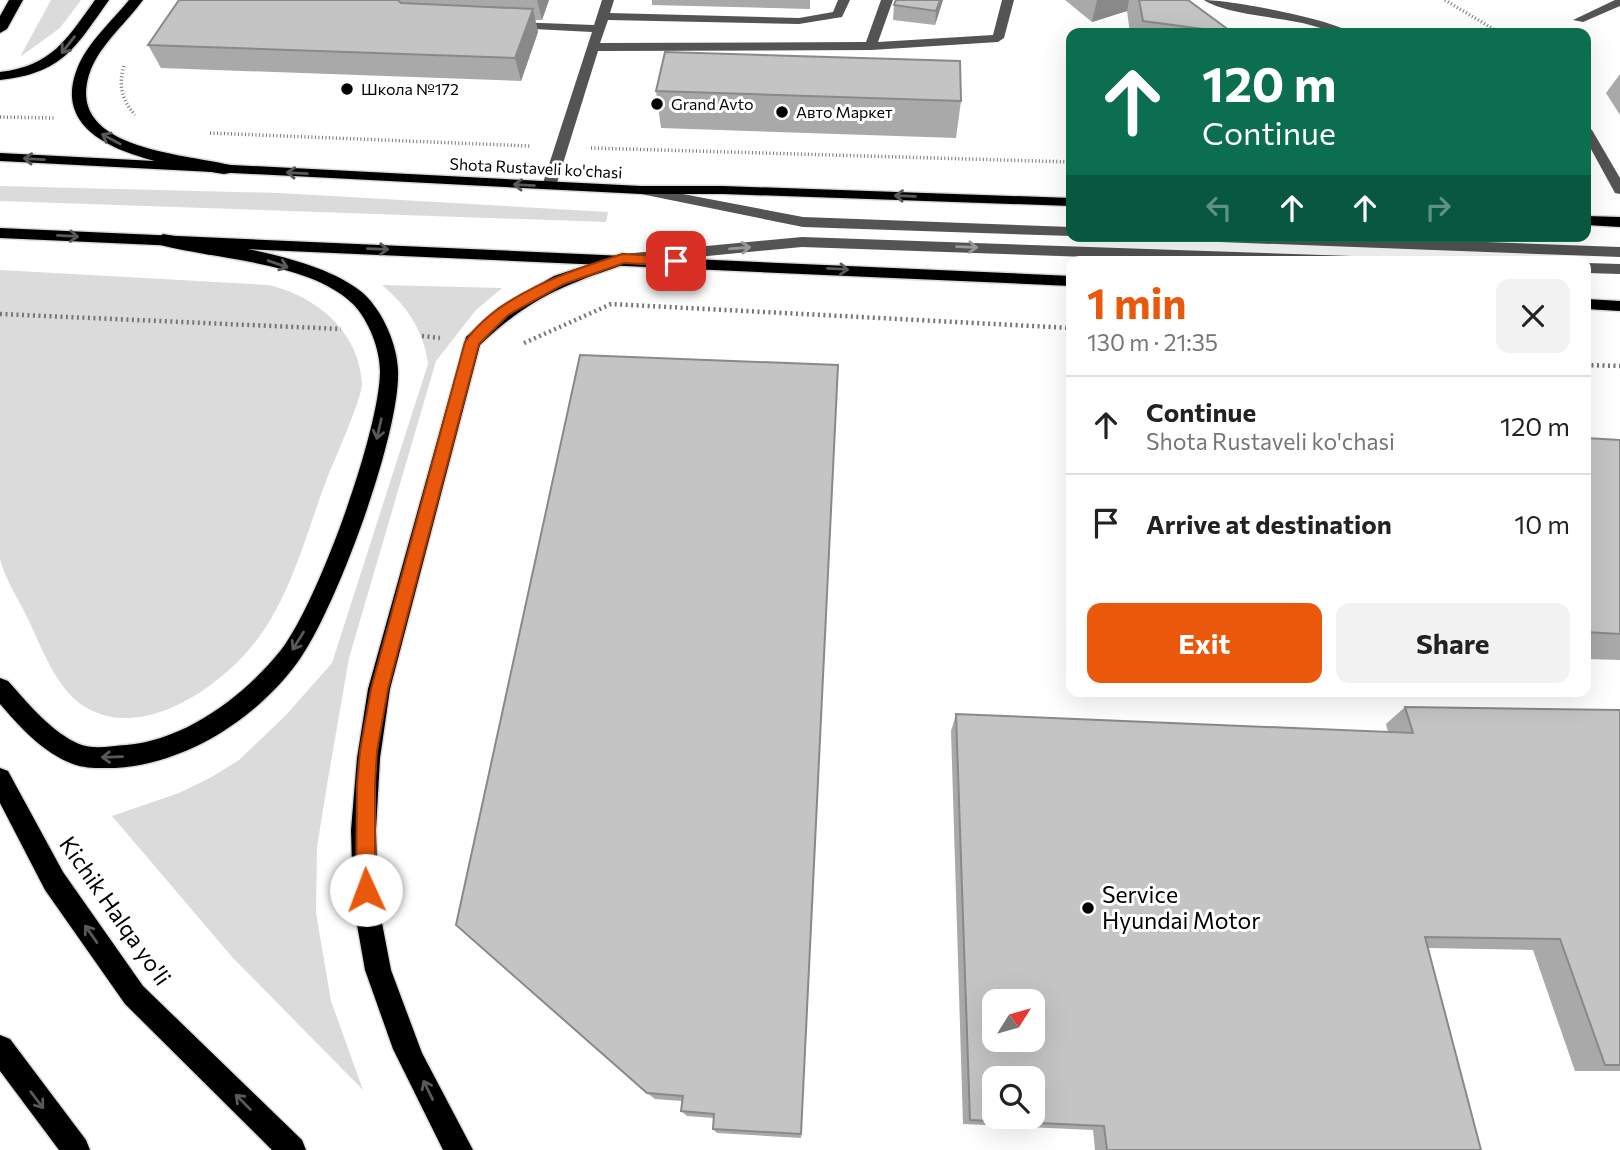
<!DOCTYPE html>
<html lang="en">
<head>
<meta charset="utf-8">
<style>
	:root { --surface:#fff; --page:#f2f2f2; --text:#222; --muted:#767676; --line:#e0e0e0; --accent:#ea580c }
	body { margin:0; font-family:Commissioner,sans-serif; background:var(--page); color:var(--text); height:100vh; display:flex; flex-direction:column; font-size:26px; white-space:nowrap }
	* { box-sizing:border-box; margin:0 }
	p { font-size:23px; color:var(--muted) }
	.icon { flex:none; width:38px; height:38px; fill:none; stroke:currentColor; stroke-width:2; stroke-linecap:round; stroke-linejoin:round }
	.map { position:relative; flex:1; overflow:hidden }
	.details { position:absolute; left:1066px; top:256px; width:525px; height:441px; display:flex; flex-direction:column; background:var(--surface); border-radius:14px; box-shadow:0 7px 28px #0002 }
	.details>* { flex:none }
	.banner { position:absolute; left:1066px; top:28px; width:525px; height:214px; border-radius:14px; box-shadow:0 7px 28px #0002; background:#0b6e4f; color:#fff; overflow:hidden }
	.needle { width:46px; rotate:53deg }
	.tools { position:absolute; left:982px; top:989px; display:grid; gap:14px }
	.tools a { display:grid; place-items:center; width:63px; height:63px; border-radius:14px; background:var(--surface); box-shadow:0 7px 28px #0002; font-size:35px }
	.pin { position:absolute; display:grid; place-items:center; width:60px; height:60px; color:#fff; margin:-30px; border-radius:14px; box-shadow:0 4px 10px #0006 }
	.me { position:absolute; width:77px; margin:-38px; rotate:358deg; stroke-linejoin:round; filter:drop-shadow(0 0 5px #0008) }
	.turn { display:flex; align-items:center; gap:24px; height:147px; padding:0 21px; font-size:32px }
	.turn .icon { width:91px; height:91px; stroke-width:2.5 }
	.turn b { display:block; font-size:49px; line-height:60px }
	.lanes { display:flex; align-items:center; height:66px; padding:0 21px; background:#0003; justify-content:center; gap:35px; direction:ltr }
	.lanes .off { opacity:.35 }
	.round { display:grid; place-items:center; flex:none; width:74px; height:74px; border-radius:14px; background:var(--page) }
	.headline { display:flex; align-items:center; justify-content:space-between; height:119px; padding:0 21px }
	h1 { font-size:42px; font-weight:700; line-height:52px; color:var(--accent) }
	.button { display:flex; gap:14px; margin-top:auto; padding:14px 21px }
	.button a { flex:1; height:80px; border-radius:14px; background:var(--accent); color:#fff; font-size:28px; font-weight:700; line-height:80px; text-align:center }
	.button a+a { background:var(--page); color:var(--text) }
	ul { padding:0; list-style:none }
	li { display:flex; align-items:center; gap:21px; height:98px; padding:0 21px; border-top:2px solid var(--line) }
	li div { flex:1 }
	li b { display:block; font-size:26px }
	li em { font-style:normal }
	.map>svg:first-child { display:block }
	.green { fill:#dbdbdb }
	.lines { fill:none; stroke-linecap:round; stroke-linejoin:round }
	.major-casing { stroke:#dbdbdb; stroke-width:3 }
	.highway-casing { stroke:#dbdbdb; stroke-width:3 }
	.path-far1 { stroke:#767676; stroke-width:3.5; stroke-dasharray:1 2.5; stroke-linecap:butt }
	.path { stroke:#767676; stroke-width:4.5; stroke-dasharray:2 3.5; stroke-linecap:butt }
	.minor { fill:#545454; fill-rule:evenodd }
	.major { fill:#000; fill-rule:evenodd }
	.highway { fill:#000; fill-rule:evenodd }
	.wall { fill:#a9a9a9 }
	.shaded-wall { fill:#898989 }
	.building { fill:#c4c4c4; stroke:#898989; stroke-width:2; fill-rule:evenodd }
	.oneway { stroke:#595959 }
	.oneway2 { stroke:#989898 }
	.route { fill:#ea580c; stroke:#983908; stroke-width:2 }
	.poi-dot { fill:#000; stroke:#fff; stroke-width:2.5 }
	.labels { text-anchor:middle; stroke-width:6; stroke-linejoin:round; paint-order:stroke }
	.far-poi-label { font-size:16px; fill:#000; stroke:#fff; text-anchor:start }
	.far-street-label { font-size:16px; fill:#000; stroke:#fff }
	.near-poi-label { font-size:23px; fill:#000; stroke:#fff; text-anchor:start }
	.near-street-label { font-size:23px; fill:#000; stroke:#fff }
</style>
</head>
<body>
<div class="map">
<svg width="1620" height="1150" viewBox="0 0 1620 1150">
	<rect width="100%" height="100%" fill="#fff"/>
	<g class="green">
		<polygon points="51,0 81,0 60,28 20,57"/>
		<polygon points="0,186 279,193 608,212 606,222 0,201"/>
		<path d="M0,270L268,285C315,295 360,332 362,384C362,398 333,464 326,481C306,534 291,596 256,641C220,688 136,747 78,702C54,683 41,646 28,619C19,600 5,579 0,559C0,540 0,499 0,477C0,408 0,339 0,270Z"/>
		<path d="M382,285L502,288L476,310L436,361L349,658L327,785L317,847L316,913L331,1001L363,1090L233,958L112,816L179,793L210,778L239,760L287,714L332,663L428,364C424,331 407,306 382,285Z"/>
	</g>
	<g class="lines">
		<defs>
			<g id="major">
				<polygon points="0,153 641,186 723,186 1071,198 1071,206 723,194 641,194 0,161"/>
				<polygon points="1586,216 1620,217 1620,227 1586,225"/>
				<polygon points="0,228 1071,276 1071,286 0,238"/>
				<polygon points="1586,299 1620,301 1620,311 1586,309"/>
			</g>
			<g id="highway">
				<polygon points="9,0 23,0 7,29 0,33 0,16"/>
				<path d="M95,0H109C75,48 63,73 0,80V72C52,66 67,39 95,0Z"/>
				<path d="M129,0H143C127,22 102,43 91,69C60,149 181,153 230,165L232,169L230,173L224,174C171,165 45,151 77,69C87,43 112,21 129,0Z"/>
				<path d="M163,234C219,244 321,256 364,294C383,312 397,344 398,370C401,433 335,612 297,663C255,720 185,764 115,768C100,768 87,769 73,764C43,753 20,727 0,704V678L8,681C28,703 51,732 79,744C93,750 112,746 126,745C186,740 244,696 281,650C318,602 379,433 380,372C380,349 369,321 353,304C309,261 214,260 157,244L155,240Z"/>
				<path d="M623,253L631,259L629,263C566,284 529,298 480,345L390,689L380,758L376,830L378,902L391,970L422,1053L473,1150H443L393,1049L365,970L353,902L351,830L357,758L368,689L466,337L498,308L554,276Z"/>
				<polygon points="0,768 8,771 63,872 143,986 302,1140 306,1150 272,1150 125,1004 45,890 0,803"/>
				<polygon points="0,1035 10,1039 86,1140 90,1150 59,1150 0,1071"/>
			</g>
		</defs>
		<use href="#major" class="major-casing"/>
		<use href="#highway" class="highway-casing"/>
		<g class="path-far1">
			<polyline points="1445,0 1500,33"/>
			<path d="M124,66C118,86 122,100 135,115"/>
			<polyline points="0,117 55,118"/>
			<polyline points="210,133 530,146"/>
			<polyline points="591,148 1071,162"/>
		</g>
		<g class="path">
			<polyline points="0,314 341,329"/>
			<polyline points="422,336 440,338"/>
			<polyline points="524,343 611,304 1071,328"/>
			<polyline points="1586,365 1620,366"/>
		</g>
		<g class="minor">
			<polygon points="602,0 614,0 610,13 799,18 833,12 838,0 850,0 842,17 799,24 608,20 600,43 866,42 881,0 893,0 878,42 993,35 1002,0 1014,0 1004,38 998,42 871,50 598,51 556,186 554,189 544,189 542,186 592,32 514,28 508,25 514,22 594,25"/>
			<path d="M1204,0C1230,0 1333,19 1351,33C1331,34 1316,25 1297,22C1273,17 1223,13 1204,0Z"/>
			<polygon points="1615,0 1620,0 1620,6 1583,22 1573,20"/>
			<polygon points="1586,126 1592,130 1620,178 1620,194 1615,193 1586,140"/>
			<polygon points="641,186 803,217 1071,227 1072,236 803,227 636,193 636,187"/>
			<polygon points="1187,236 1326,236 1620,247 1620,257 1194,241"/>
			<polygon points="802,237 1352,256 1359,261 1205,261 802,247 623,264 616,259 623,254"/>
			<polygon points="1586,263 1620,264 1620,274 1586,273"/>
		</g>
		<use href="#major" class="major"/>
		<use href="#highway" class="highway"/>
	</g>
	<g class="wall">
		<polygon points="179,0 549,0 542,20 535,20 538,32 521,81 161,68 148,45"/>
		<polygon points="652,0 810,0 810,9 652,5"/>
		<polygon points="896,0 943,0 935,25 893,20 894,5"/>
		<polygon points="1065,0 1188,0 1233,33 1130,33 1127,11 1092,22"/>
		<polygon points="1620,74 1620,115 1606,93"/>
		<polygon points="656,91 961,101 956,138 661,128"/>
		<polygon points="838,365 801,1138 717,1133 713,1129 714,1118 687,1116 681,1111 682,1101 655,1099 647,1093"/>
		<polygon points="1586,438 1620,440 1620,660 1586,659"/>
		<polygon points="1405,707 1620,710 1620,1071 1575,1071 1533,950 1427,948 1481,1150 1095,1150 1093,1130 963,1124 951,731 956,714 1388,732 1386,724"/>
	</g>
	<g class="shaded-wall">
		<polygon points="537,0 549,0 542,20"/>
		<polygon points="940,0 943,0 935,25 936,11"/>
		<polygon points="1097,0 1129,0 1127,11 1092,22"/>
		<polygon points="533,9 538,32 521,81 515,58"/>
		<polygon points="837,392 801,1138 801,1134"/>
	</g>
	<g class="building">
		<polygon points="179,0 398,0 401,3 533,9 515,58 148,45"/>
		<polygon points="896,0 940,0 936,11 894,5"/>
		<polygon points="1139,0 1188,0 1233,33 1143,21"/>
		<polygon points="665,52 960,61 961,101 656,91"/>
		<polygon points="580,355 838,365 801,1134 713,1129 714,1114 681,1111 683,1096 647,1093 456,925"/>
		<polygon points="1586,438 1620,440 1620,634 1586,632"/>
		<path d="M1405,707L1620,710V1065H1605L1560,939L1425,937L1481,1150H1107L1104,1126L970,1120L956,714L1413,733ZM994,1001H1032V1040H994ZM994,1078H1032V1116H994Z"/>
	</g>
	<defs><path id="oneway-shaft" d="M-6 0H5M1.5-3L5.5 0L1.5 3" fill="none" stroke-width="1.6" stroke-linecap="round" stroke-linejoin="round" transform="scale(1.75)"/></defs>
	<g class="oneway">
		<use href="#oneway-shaft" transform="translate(68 45) rotate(128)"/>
		<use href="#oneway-shaft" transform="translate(111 139) rotate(-152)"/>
		<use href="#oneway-shaft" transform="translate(34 159) rotate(-177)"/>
		<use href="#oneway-shaft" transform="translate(297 173) rotate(-177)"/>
		<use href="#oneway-shaft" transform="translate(524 185) rotate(-177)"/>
		<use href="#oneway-shaft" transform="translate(905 196) rotate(-178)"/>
		<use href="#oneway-shaft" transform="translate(68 236) rotate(3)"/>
		<use href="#oneway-shaft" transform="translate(378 249) rotate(2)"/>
		<use href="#oneway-shaft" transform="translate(278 264) rotate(19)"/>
		<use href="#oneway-shaft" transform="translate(838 269) rotate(3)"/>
		<use href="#oneway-shaft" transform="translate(379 429) rotate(103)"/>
		<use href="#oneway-shaft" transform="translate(298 641) rotate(122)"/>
		<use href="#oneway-shaft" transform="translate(112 757) rotate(178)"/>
		<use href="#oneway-shaft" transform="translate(91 934) rotate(-125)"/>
		<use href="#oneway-shaft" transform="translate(428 1090) rotate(-116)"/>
		<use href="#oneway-shaft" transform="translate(37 1100) rotate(53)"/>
		<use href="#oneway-shaft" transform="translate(243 1102) rotate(-135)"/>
	</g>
	<g class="oneway2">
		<use href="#oneway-shaft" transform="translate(967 247) rotate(2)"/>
		<use href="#oneway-shaft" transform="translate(740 248) rotate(-5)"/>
	</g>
	<path class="route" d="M623,254L676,257L682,261L676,266L624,263L564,284L508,315L479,344L388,689L377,751L375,784V890L373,897L366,900L359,897L356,890L357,784L360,751L371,689L465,342C497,295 571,270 623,254Z"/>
	<g class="poi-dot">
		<circle cx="347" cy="89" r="7"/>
		<circle cx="657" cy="104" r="7"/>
		<circle cx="782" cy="112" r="7"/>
		<circle cx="1088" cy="908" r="7"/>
	</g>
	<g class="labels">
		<g class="far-poi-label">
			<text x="361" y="95">Школа №172</text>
			<text x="671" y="110">Grand Avto</text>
			<text x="796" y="118">Авто Маркет</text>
		</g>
		<g class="far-street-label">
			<text transform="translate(536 168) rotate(3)" y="6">Shota Rustaveli ko'chasi</text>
		</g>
		<g class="near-poi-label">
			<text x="1102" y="903">Service<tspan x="1102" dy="26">Hyundai Motor</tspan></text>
		</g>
		<g class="near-street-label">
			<text transform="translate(115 911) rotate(55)" y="8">Kichik Halqa yo'li</text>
		</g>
	</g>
</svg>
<div class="tools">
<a><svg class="needle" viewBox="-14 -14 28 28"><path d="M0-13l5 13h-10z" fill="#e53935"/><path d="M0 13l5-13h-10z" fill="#767676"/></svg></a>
<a><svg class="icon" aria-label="search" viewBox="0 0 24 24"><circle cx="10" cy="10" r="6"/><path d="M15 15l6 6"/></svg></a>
</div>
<div class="pin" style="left:676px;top:261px;background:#d93025"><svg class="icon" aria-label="arrive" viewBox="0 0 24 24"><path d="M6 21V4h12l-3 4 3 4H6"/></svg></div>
<svg class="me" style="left:366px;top:890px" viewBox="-20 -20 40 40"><circle r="19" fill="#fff"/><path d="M0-13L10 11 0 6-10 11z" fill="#ea580c"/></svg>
<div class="banner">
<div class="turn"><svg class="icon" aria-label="ahead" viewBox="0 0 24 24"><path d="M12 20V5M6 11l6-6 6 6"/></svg><div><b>120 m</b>Continue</div></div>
<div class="lanes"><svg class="icon off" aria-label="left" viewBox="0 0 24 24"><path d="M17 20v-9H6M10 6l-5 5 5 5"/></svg><svg class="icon" aria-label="ahead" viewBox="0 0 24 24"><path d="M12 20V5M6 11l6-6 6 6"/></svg><svg class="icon" aria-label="ahead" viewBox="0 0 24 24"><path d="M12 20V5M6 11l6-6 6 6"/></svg><svg class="icon off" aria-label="right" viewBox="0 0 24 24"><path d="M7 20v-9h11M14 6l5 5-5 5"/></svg></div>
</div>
<section class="details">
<div class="headline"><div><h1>1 min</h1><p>130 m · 21:35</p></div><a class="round"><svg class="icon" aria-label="close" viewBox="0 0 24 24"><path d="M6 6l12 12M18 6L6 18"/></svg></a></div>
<ul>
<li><svg class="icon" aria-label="ahead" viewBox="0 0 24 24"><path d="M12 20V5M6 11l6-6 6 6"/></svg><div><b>Continue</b><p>Shota Rustaveli ko'chasi</p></div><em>120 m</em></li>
<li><svg class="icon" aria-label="arrive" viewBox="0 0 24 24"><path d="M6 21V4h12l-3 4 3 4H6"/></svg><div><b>Arrive at destination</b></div><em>10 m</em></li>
</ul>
<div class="button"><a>Exit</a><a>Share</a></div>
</section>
</div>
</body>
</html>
